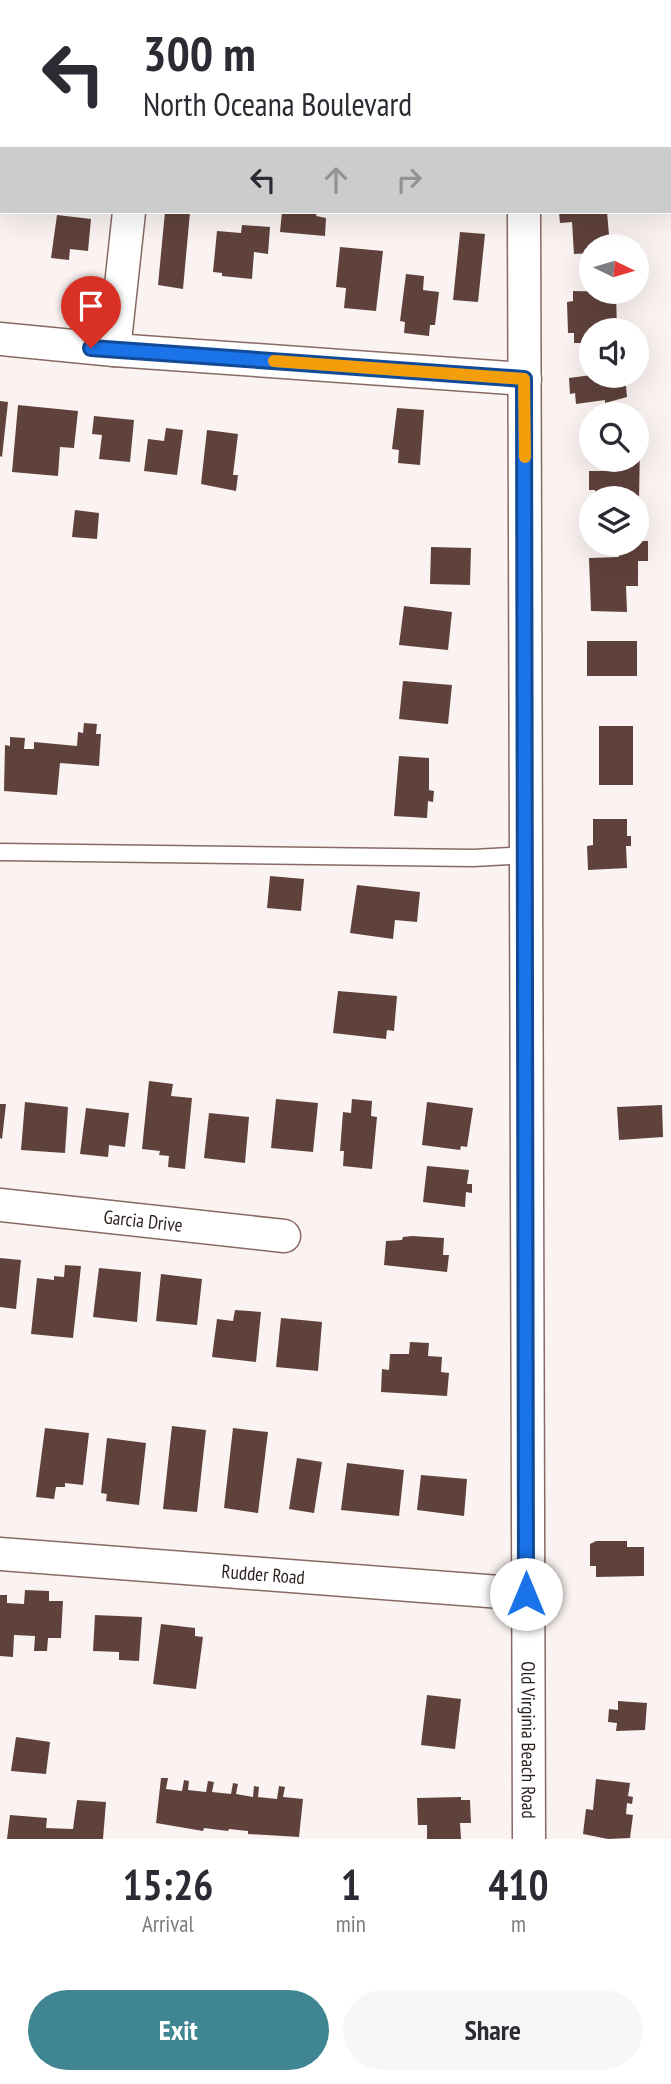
<!DOCTYPE html>
<html lang="en">
<head>
<meta charset="utf-8">
<style>
	:root { --surface:#fff; --page:#f7f7f7; --text:#2b2b33; --muted:#7c7c81; --accent:#408592 }
	body { margin:0; font-family:"PT Sans Narrow",sans-serif; background:var(--page); color:var(--text); height:100vh; display:flex; flex-direction:column; font-size:26px; white-space:nowrap }
	* { box-sizing:border-box; margin:0 }
	p { font-size:23px; color:var(--muted) }
	.icon { flex:none; width:38px; height:38px; fill:none; stroke:currentColor; stroke-width:2; stroke-linecap:round; stroke-linejoin:round }
	.map { position:relative; height:1839px; overflow:hidden }
	.side { display:flex; flex-direction:column; background:var(--surface); flex:1 }
	.side>* { flex:none }
	.top-card { position:absolute; left:0px; top:0px; width:672px; height:214px; box-shadow:0 7px 28px #0002; background:#fff; color:var(--text); overflow:hidden }
	.needle { width:46px; rotate:95deg }
	.fabs { position:absolute; left:579px; top:234px; display:grid; gap:14px }
	.fabs a { display:grid; place-items:center; width:70px; height:70px; border-radius:50%; background:var(--surface); box-shadow:0 7px 28px #0002; font-size:35px }
	.pin { position:absolute; display:grid; place-items:center; width:60px; height:60px; color:#fff; margin:-72px -30px; border-radius:50% 50% 50% 0; rotate:-45deg; box-shadow:0 0 7px #0007 }
	.pin .icon { rotate:45deg }
	.me { position:absolute; width:77px; margin:-38px; rotate:0deg; stroke-linejoin:round; filter:drop-shadow(0 0 5px #0008) }
	.turn { display:flex; align-items:center; gap:24px; height:147px; padding:0 28px; font-size:32px }
	.turn .icon { width:91px; height:91px; stroke-width:2.5 }
	.turn b { display:block; font-size:49px; line-height:60px }
	.lanes { display:flex; align-items:center; height:66px; padding:0 28px; background:#0003; justify-content:center; gap:35px; direction:ltr }
	.lanes .off { opacity:.35 }
	.eta { display:flex; justify-content:space-evenly; align-items:center; height:119px; text-align:center }
	.eta b { font-size:42px; font-weight:700; line-height:49px }
	.action { display:flex; gap:14px; margin-top:auto; padding:14px 28px }
	.action a { flex:1; height:80px; border-radius:42px; background:var(--accent); color:#fff; font-size:28px; font-weight:700; line-height:80px; text-align:center }
	.action a+a { background:var(--page); color:var(--text) }
	.map>svg:first-child { display:block }
	.building { fill:#60423c }
	.lines { fill:none; stroke-linecap:round; stroke-linejoin:round }
	.service-casing { stroke:#886963; stroke-width:19 }
	.minor-casing { stroke:#886963; stroke-width:35 }
	.service { stroke:#fff; stroke-width:16 }
	.minor { stroke:#fff; stroke-width:32 }
	.route-casing { stroke:#114b97; stroke-width:18 }
	.route { stroke:#1a73e8; stroke-width:12 }
	.slow { stroke:#f59e0b; stroke-width:12 }
	.labels { text-anchor:middle; stroke-width:7; stroke-linejoin:round; paint-order:stroke }
	.street-label { font-size:19px; fill:#2b1f1c; stroke:#fff }
</style>
</head>
<body>
<div class="map">
<svg width="671" height="1839" viewBox="0 0 671 1839">
	<rect width="100%" height="100%" fill="#faf3f1"/>
	<g class="building">
		<polygon points="165,212 190,212 183,289 158,285"/>
		<polygon points="282,212 317,212 316,216 326,218 325,236 280,232"/>
		<polygon points="559,212 607,212 610,247 592,247 592,253 574,254 572,222 560,223"/>
		<polygon points="57,215 91,219 88,251 70,249 69,260 51,258"/>
		<polygon points="242,225 270,227 268,254 254,252 252,279 222,276 222,273 213,272 217,231 241,233"/>
		<polygon points="460,232 485,234 478,302 453,300"/>
		<polygon points="340,247 383,251 376,311 344,308 346,288 336,287"/>
		<polygon points="406,274 424,276 423,290 439,292 435,325 430,325 429,336 404,333 405,322 400,321"/>
		<polygon points="573,291 616,292 617,331 592,331 592,343 574,343 574,333 568,333 567,302 573,301"/>
		<polygon points="592,375 625,376 627,397 605,403 605,400 576,404 575,393 570,394 569,378"/>
		<polygon points="0,401 8,402 2,457 0,456"/>
		<polygon points="18,405 78,411 74,448 60,447 58,476 12,472"/>
		<polygon points="397,408 424,410 420,465 398,463 399,450 392,449"/>
		<polygon points="94,416 134,420 130,462 99,459 102,435 92,434"/>
		<polygon points="166,428 183,430 177,475 144,471 148,439 164,441"/>
		<polygon points="207,430 238,434 233,475 238,475 236,491 201,484"/>
		<polygon points="637,446 640,446 639,499 595,499 595,490 589,490 589,471 621,471 621,460 637,460"/>
		<polygon points="75,510 99,513 97,539 72,537"/>
		<polygon points="637,541 648,541 648,561 638,561 638,586 626,586 627,612 591,611 589,558 619,557 618,544 637,544"/>
		<polygon points="431,547 471,548 470,585 430,584"/>
		<polygon points="404,606 452,612 448,650 399,645"/>
		<rect x="587" y="641" width="50" height="35"/>
		<polygon points="403,681 452,685 448,724 399,719"/>
		<polygon points="84,723 97,724 96,734 101,734 99,766 60,763 57,795 4,791 5,745 10,746 10,737 25,738 24,749 34,749 34,742 77,746 78,732 83,733"/>
		<rect x="599" y="726" width="34" height="59"/>
		<polygon points="399,756 429,758 429,790 434,791 433,802 428,801 427,818 394,816"/>
		<polygon points="593,819 627,819 627,836 631,836 631,846 626,846 627,868 588,870 587,846 593,845"/>
		<polygon points="270,876 304,879 301,911 267,908"/>
		<polygon points="357,885 420,892 417,922 395,920 393,939 350,933"/>
		<polygon points="338,991 397,996 394,1031 387,1030 386,1039 333,1033"/>
		<polygon points="149,1081 173,1084 171,1096 192,1098 185,1169 168,1167 169,1156 159,1155 160,1151 142,1149"/>
		<polygon points="276,1099 318,1103 313,1152 271,1148"/>
		<polygon points="352,1099 372,1101 371,1116 377,1117 372,1169 343,1166 344,1151 340,1151 343,1112 351,1113"/>
		<polygon points="25,1102 68,1107 65,1153 21,1150"/>
		<polygon points="427,1102 473,1108 467,1147 461,1146 460,1150 422,1145"/>
		<polygon points="0,1104 6,1104 2,1139 0,1138"/>
		<polygon points="662,1105 663,1137 619,1140 617,1107"/>
		<polygon points="86,1108 129,1113 125,1147 109,1145 108,1157 80,1154"/>
		<polygon points="209,1113 249,1117 245,1163 204,1158"/>
		<polygon points="427,1166 469,1170 467,1184 472,1184 472,1193 466,1192 465,1207 423,1202"/>
		<polygon points="412,1236 444,1238 443,1255 449,1255 447,1272 384,1265 386,1241 402,1240 403,1237"/>
		<polygon points="0,1258 21,1260 16,1309 0,1307"/>
		<polygon points="65,1265 81,1266 73,1338 31,1334 37,1278 54,1280 54,1276 64,1277"/>
		<polygon points="99,1268 141,1272 137,1322 93,1317"/>
		<polygon points="161,1274 202,1279 197,1325 156,1321"/>
		<polygon points="235,1310 261,1312 256,1362 212,1357 217,1319 233,1321"/>
		<polygon points="281,1318 322,1322 318,1371 276,1367"/>
		<polygon points="410,1342 429,1343 428,1356 442,1357 441,1372 449,1373 447,1396 381,1392 382,1369 389,1370 390,1354 409,1354"/>
		<polygon points="172,1426 206,1430 197,1512 163,1509"/>
		<polygon points="45,1428 89,1433 83,1485 65,1483 65,1487 56,1487 54,1499 36,1497"/>
		<polygon points="233,1428 268,1432 258,1513 224,1508"/>
		<polygon points="107,1438 146,1443 139,1505 106,1501 107,1494 101,1493"/>
		<polygon points="297,1458 322,1462 314,1513 289,1509"/>
		<polygon points="347,1463 404,1470 399,1516 341,1510"/>
		<polygon points="421,1475 467,1479 464,1516 417,1510"/>
		<polygon points="596,1541 627,1541 627,1547 644,1547 644,1576 596,1577 596,1566 590,1566 590,1544"/>
		<polygon points="25,1590 49,1591 49,1601 63,1601 61,1638 48,1638 47,1651 34,1651 35,1636 14,1635 13,1657 0,1656 0,1595 7,1595 7,1603 24,1604"/>
		<polygon points="95,1615 142,1617 139,1661 119,1660 119,1652 93,1651"/>
		<polygon points="161,1624 195,1628 195,1636 203,1637 196,1689 153,1684"/>
		<polygon points="427,1695 461,1699 455,1749 421,1745"/>
		<polygon points="618,1701 647,1703 645,1730 616,1731 617,1723 608,1722 609,1709 618,1710"/>
		<polygon points="16,1737 50,1742 46,1774 11,1771"/>
		<polygon points="161,1778 168,1778 166,1789 182,1791 184,1780 189,1781 188,1790 206,1792 208,1781 214,1782 212,1792 231,1794 233,1783 238,1784 236,1794 253,1797 254,1786 259,1787 258,1797 277,1799 279,1786 285,1787 283,1797 303,1799 299,1837 248,1834 248,1831 229,1829 228,1831 204,1828 203,1831 156,1823"/>
		<polygon points="596,1779 630,1783 628,1796 633,1797 632,1804 627,1803 626,1814 633,1815 630,1838 608,1839 583,1834 586,1809 593,1810"/>
		<polygon points="461,1797 461,1800 470,1800 471,1823 460,1823 461,1839 427,1839 427,1825 418,1825 417,1798"/>
		<polygon points="77,1800 106,1802 103,1839 7,1839 10,1815 47,1818 46,1828 73,1829"/>
	</g>
	<g class="lines">
		<defs>
			<polyline id="service" points="0,852 473,858 527,855"/>
			<g id="minor">
				<polyline points="517,0 517,2"/>
				<polyline points="151,2 151,0"/>
				<path id="s1" d="M524,212L529,1839"/>
				<polyline points="0,339 114,350 525,379"/>
				<polyline points="114,350 129,212"/>
				<path id="s2" d="M0,1205L284,1236"/>
				<path id="s3" d="M0,1554L526,1594"/>
			</g>
		</defs>
		<use href="#service" class="service-casing"/>
		<use href="#minor" class="minor-casing"/>
		<use href="#service" class="service"/>
		<use href="#minor" class="minor"/>
	</g>
	<g class="lines">
		<defs>
			<polyline id="route" points="91,348 524,379 526,1594"/>
		</defs>
		<use href="#route" class="route-casing"/>
		<use href="#route" class="route"/>
		<polyline class="slow" points="274,361 524,379 525,457"/>
	</g>
	<g class="labels">
		<g class="street-label">
			<text dy="7" stroke="none"><textPath href="#s2" startOffset="144">Garcia Drive</textPath></text>
			<text dy="7" stroke="none"><textPath href="#s3" startOffset="264">Rudder Road</textPath></text>
			<text dy="7" stroke="none"><textPath href="#s1" startOffset="1528">Old Virginia Beach Road</textPath></text>
		</g>
	</g>
</svg>
<div class="fabs">
<a><svg class="needle" viewBox="-14 -14 28 28"><path d="M0-13l5 13h-10z" fill="#e53935"/><path d="M0 13l5-13h-10z" fill="#7c7c81"/></svg></a>
<a><svg class="icon" aria-label="sound" viewBox="0 0 24 24"><path d="M4 9h4l5-4v14l-5-4H4zM17 9q2 3 0 6"/></svg></a>
<a><svg class="icon" aria-label="search" viewBox="0 0 24 24"><circle cx="10" cy="10" r="6"/><path d="M15 15l6 6"/></svg></a>
<a><svg class="icon" aria-label="layers" viewBox="0 0 24 24"><path d="M12 4l9 5-9 5-9-5zM3 14l9 5 9-5"/></svg></a>
</div>
<div class="pin" style="left:91px;top:348px;background:#d93025"><svg class="icon" aria-label="arrive" viewBox="0 0 24 24"><path d="M6 21V4h12l-3 4 3 4H6"/></svg></div>
<svg class="me" style="left:526px;top:1594px" viewBox="-20 -20 40 40"><circle r="19" fill="#fff"/><path d="M0-13L10 11 0 6-10 11z" fill="#1a73e8"/></svg>
<div class="top-card">
<div class="turn"><svg class="icon" aria-label="left" viewBox="0 0 24 24"><path d="M17 20v-9H6M10 6l-5 5 5 5"/></svg><div><b>300 m</b>North Oceana Boulevard</div></div>
<div class="lanes"><svg class="icon" aria-label="left" viewBox="0 0 24 24"><path d="M17 20v-9H6M10 6l-5 5 5 5"/></svg><svg class="icon off" aria-label="ahead" viewBox="0 0 24 24"><path d="M12 20V5M6 11l6-6 6 6"/></svg><svg class="icon off" aria-label="right" viewBox="0 0 24 24"><path d="M7 20v-9h11M14 6l5 5-5 5"/></svg></div>
</div>
</div>
<section class="side">
<div class="eta">
<div><b>15:26</b><p>Arrival</p></div>
<div><b>1</b><p>min</p></div>
<div><b>410</b><p>m</p></div>
</div>
<div class="action"><a>Exit</a><a>Share</a></div>
</section>
</body>
</html>
